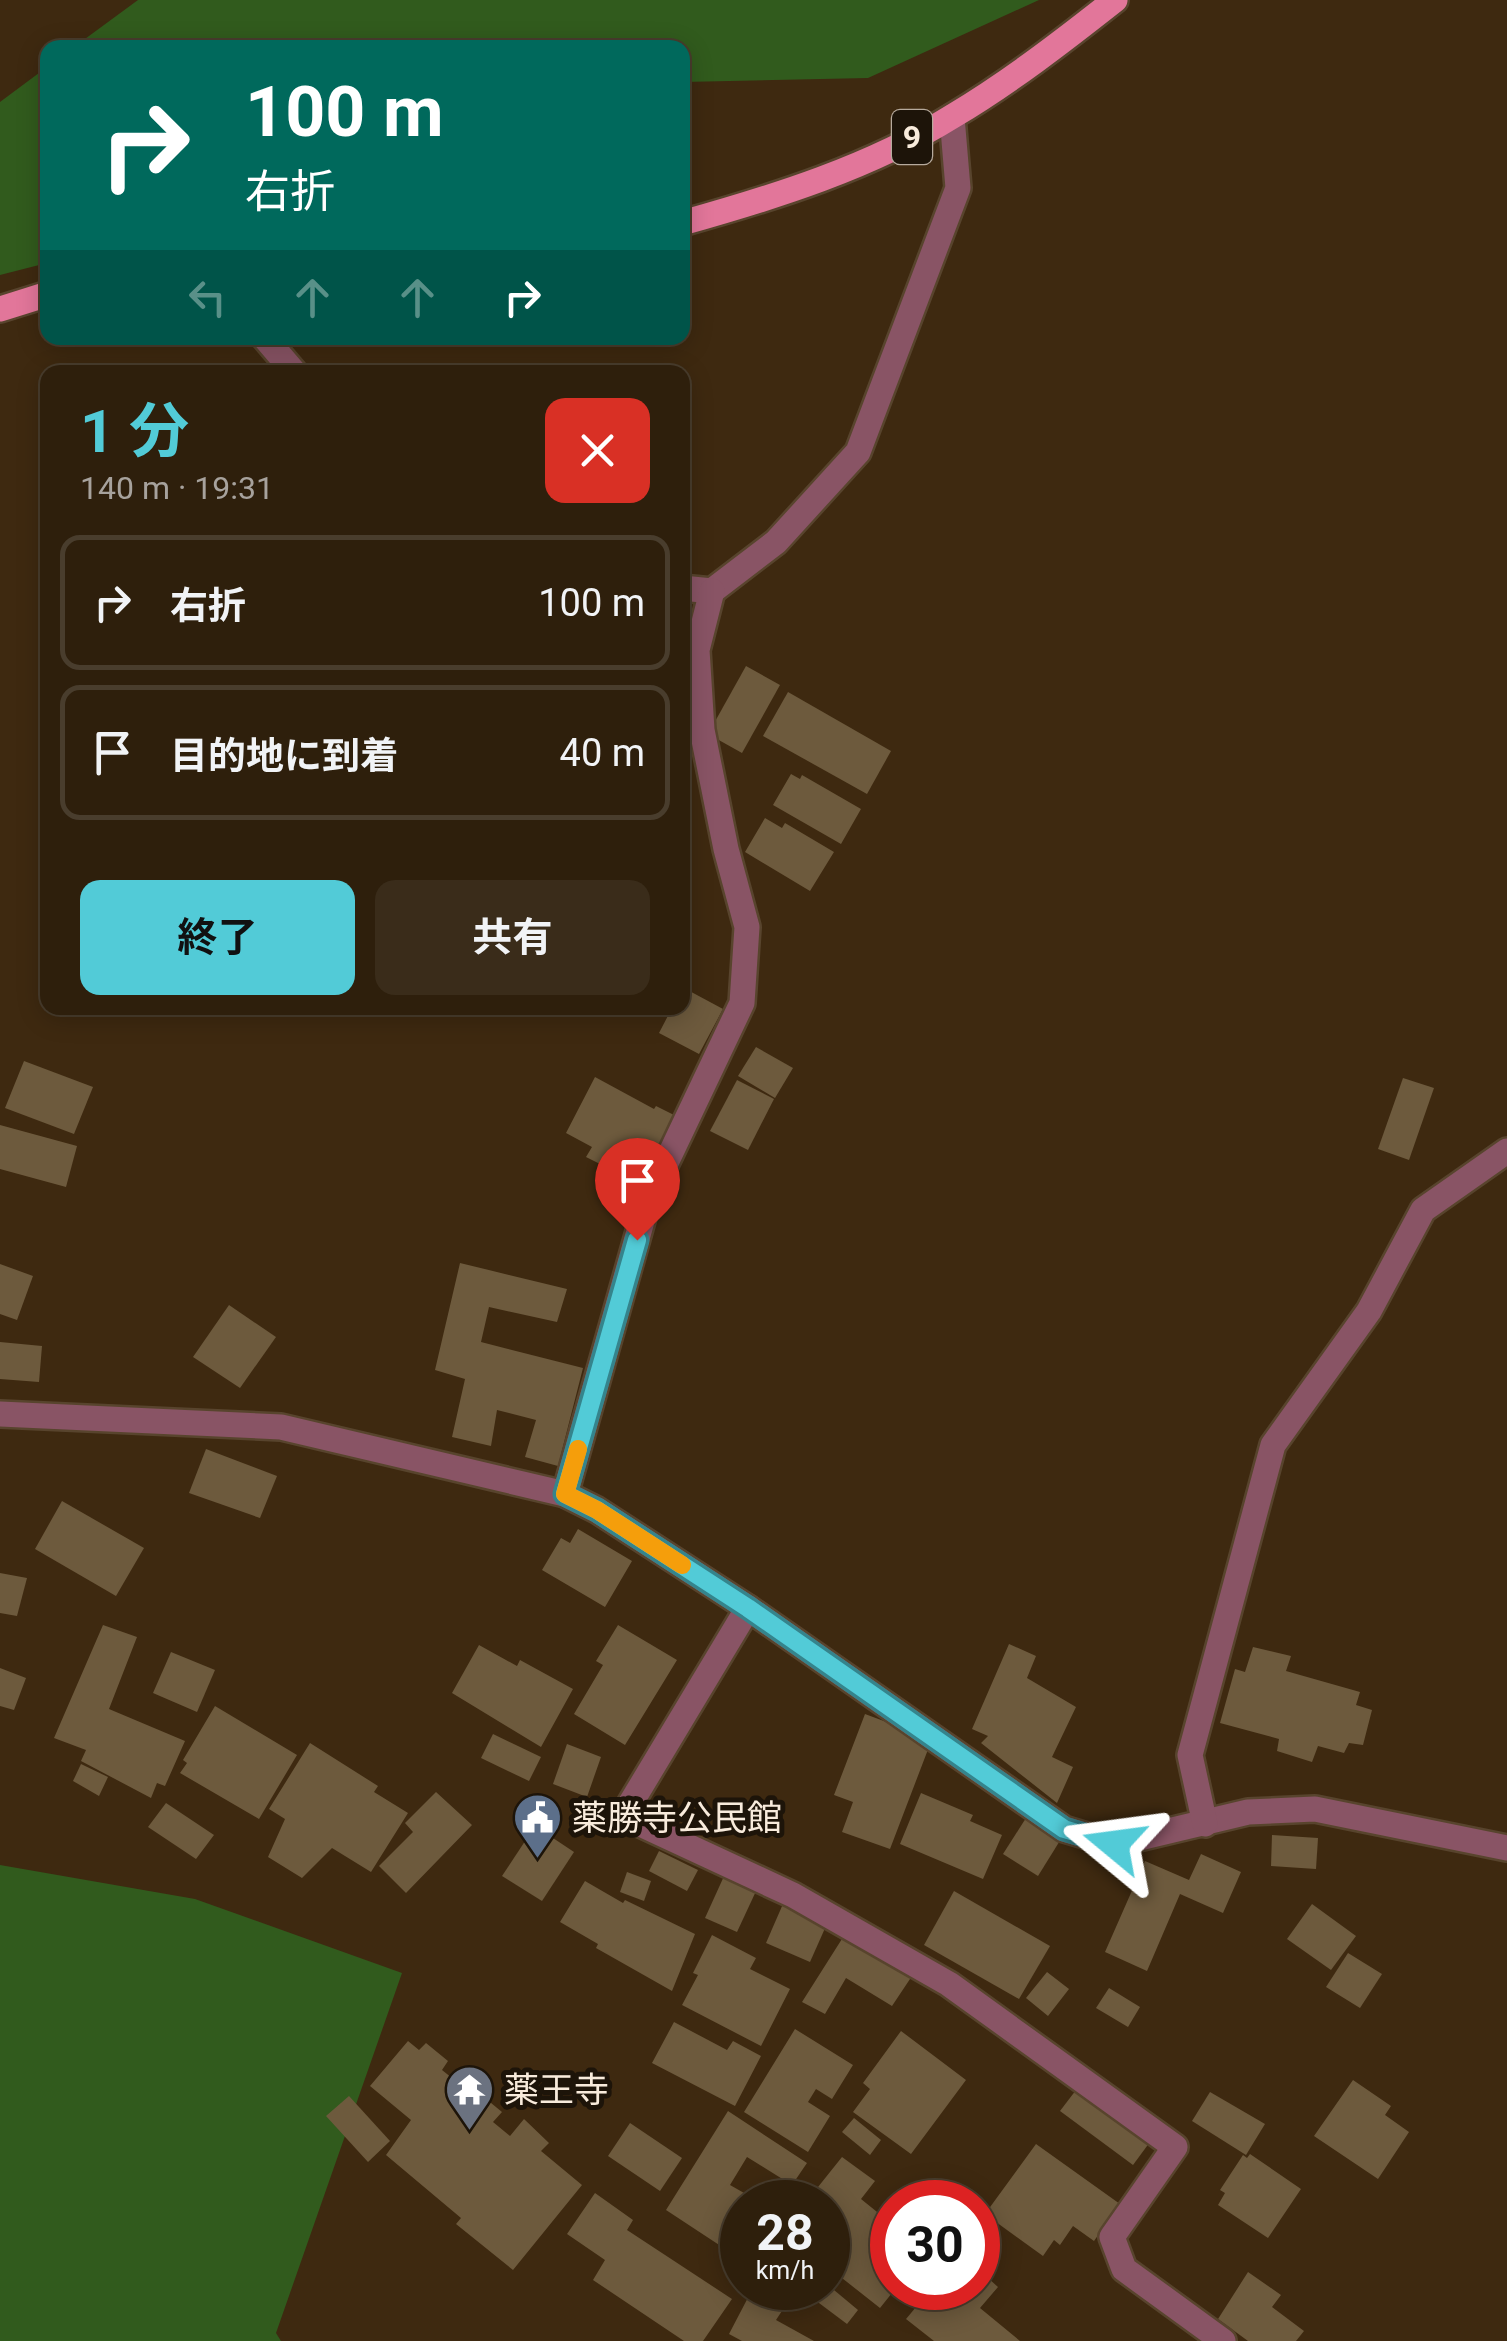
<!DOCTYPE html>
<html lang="ja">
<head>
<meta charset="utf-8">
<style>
	:root { --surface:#2e1f0c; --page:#3a2c1a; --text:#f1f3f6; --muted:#a7a29d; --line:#493d2d; --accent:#52cbd7 }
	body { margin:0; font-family:Roboto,"Noto Sans JP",sans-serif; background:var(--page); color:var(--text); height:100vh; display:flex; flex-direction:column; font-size:38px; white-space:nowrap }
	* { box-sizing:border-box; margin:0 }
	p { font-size:32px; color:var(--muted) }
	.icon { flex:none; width:55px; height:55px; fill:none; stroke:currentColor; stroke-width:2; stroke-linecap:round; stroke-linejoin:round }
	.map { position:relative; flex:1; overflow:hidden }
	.side { position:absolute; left:40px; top:365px; width:650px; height:650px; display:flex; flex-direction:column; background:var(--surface); border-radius:20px; box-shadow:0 5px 25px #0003,0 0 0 2px var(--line) }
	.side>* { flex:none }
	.top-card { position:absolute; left:40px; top:40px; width:650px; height:305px; border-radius:20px; box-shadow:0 5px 25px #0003,0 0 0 2px var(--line); background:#00695c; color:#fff; overflow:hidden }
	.speed { position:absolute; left:720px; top:2180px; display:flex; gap:20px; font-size:50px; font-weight:700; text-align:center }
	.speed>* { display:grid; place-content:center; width:130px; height:130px; border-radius:50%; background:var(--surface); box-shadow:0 5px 25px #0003,0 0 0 2px var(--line); line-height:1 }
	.speed small { font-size:25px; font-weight:400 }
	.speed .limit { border:15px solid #d22; background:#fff; color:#111 }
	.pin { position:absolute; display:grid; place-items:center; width:85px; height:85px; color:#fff; margin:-102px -42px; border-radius:50% 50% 50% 0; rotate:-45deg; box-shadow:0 0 10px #0007 }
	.pin .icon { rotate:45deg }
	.me { position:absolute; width:110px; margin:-55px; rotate:286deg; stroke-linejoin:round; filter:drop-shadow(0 0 8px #0008) }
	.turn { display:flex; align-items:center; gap:35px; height:210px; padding:0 40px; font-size:45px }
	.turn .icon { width:130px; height:130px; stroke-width:2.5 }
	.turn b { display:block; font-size:70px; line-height:85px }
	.lanes { display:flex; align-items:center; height:95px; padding:0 40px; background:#0003; justify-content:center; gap:50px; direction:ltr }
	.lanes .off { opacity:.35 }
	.round { display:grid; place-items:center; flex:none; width:105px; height:105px; border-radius:20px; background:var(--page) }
	.summary { display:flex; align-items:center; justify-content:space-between; height:170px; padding:0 40px }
	h1 { font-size:60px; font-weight:700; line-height:75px; color:var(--accent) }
	.button { display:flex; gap:20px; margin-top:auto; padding:20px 40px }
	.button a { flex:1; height:115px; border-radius:20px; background:var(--accent); color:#111; font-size:40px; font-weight:700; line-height:115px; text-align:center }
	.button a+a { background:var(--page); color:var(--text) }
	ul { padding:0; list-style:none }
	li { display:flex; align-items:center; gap:30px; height:135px; margin:0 20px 15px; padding:0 20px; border:5px solid var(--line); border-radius:20px }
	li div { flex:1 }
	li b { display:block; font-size:38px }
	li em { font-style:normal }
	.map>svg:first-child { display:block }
	.green { fill:#315b1d }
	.building { fill:#6d5a3d }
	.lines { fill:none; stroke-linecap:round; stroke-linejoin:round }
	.street-casing { stroke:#58442d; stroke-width:30 }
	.primary-casing { stroke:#58442d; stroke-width:30 }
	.street { stroke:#895465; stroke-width:25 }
	.primary { stroke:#e2769a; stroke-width:25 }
	.route-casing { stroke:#35848c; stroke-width:25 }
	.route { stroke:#52cbd7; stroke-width:18 }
	.slow { stroke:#f59e0b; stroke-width:18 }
	.labels { text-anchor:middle; stroke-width:10; stroke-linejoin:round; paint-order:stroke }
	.shield { fill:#1d1409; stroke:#b6aa9d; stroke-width:2.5 }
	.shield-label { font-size:32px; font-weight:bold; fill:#f8ebdc }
	.poi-label { font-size:35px; fill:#f8ebdc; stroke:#1d1409; text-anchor:start }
</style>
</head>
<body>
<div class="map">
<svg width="1507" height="2341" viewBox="0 0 1507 2341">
	<rect width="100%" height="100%" fill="#3e2910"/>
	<g class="green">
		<polygon points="138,0 1039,0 868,78 683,82 682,48 74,47"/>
		<polygon points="47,67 47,263 0,275 0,102"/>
		<polygon points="0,1865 195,1899 402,1973 276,2333 281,2341 0,2341"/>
	</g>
	<g class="building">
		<polygon points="746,666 780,685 742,753 708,734"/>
		<polygon points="788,692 891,751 867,794 763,736"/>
		<polygon points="791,774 800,779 802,775 861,809 841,844 773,805"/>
		<polygon points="765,818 782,828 785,823 834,852 810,891 745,852"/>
		<polygon points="682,987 723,1009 699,1054 659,1033 672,1008 682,1008"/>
		<polygon points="756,1047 793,1068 775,1098 738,1076"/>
		<polygon points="24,1061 93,1087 74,1134 5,1108"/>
		<polygon points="595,1077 654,1109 656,1106 682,1119 648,1184 625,1172 629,1165 622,1162 616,1172 586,1157 592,1147 566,1133"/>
		<polygon points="1403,1078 1434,1088 1409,1160 1378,1149"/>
		<polygon points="737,1080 774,1099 748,1150 710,1131"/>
		<polygon points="0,1125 77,1146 66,1187 0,1169"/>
		<polygon points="460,1263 567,1289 557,1322 489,1307 481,1342 583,1368 558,1466 525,1457 536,1420 497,1410 491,1446 452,1437 465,1379 435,1370"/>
		<polygon points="0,1264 33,1276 17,1320 0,1314"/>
		<polygon points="229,1305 276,1337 240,1388 193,1357"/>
		<polygon points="0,1342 42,1346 39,1382 0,1379"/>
		<polygon points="206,1449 277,1476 260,1518 189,1493"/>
		<polygon points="62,1501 144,1548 116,1596 35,1549"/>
		<polygon points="578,1529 632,1561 605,1607 542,1570 561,1538 570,1543"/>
		<polygon points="0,1573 27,1578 17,1616 0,1613"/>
		<polygon points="103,1625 137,1637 109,1709 185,1741 165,1786 157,1783 151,1798 81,1761 86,1750 54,1738"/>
		<polygon points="618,1625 677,1660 625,1745 574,1714 603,1665 596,1661"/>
		<polygon points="1009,1644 1036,1656 1027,1678 1076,1707 1052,1757 1073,1767 1057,1803 981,1743 988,1736 972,1729"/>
		<polygon points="479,1645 517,1666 520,1660 573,1689 541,1747 452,1693"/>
		<polygon points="1253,1647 1291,1656 1286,1671 1360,1692 1356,1705 1372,1710 1363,1745 1349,1743 1344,1753 1318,1746 1312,1762 1277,1751 1279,1739 1220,1723 1235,1669 1245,1672"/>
		<polygon points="171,1652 215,1670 197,1712 153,1693"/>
		<polygon points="0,1668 26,1678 14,1710 0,1706"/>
		<polygon points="215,1706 297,1755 259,1819 180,1773 187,1763 183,1760"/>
		<polygon points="865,1714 932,1739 890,1849 842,1832 853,1802 834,1795"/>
		<polygon points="493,1734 541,1757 529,1781 481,1758"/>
		<polygon points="310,1743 378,1786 374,1792 408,1813 371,1872 332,1848 302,1878 268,1857 285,1819 269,1809"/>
		<polygon points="567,1744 601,1757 587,1797 553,1784"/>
		<polygon points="81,1764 108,1777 99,1796 73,1781"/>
		<polygon points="436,1792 472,1825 406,1893 379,1866 413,1832 405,1823"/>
		<polygon points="921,1793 973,1815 970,1821 1002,1835 983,1879 900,1844"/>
		<polygon points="166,1803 214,1835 196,1859 148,1827"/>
		<polygon points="1026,1818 1061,1839 1038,1876 1003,1854"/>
		<polygon points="535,1826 574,1852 542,1901 502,1876"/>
		<polygon points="1272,1835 1318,1838 1316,1869 1271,1866"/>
		<polygon points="659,1851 698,1870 687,1891 649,1871"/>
		<polygon points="1201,1854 1241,1872 1223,1913 1180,1894 1147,1971 1105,1952 1145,1861 1189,1880"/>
		<polygon points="627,1872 651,1881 644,1901 620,1892"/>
		<polygon points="725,1874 757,1889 737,1932 705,1918"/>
		<polygon points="585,1881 623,1903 625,1900 695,1934 672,1991 596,1948 598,1944 560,1922"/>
		<polygon points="954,1891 1050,1946 1019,1999 924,1945"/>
		<polygon points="786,1897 830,1917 810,1962 766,1943"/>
		<polygon points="1312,1904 1356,1936 1331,1970 1287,1939"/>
		<polygon points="847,1931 914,1973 892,2006 846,1978 825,2014 802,2002"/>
		<polygon points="712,1935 756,1958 750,1969 790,1989 761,2046 682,2005 698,1975 693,1973"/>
		<polygon points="1348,1953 1382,1974 1360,2008 1326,1987"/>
		<polygon points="1047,1972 1069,1989 1048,2016 1026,1998"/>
		<polygon points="1109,1988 1140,2007 1128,2027 1096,2008"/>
		<polygon points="674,2022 727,2050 733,2041 761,2056 735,2106 652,2063"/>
		<polygon points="795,2029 853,2065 832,2099 816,2089 808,2102 830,2116 808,2152 744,2112"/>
		<polygon points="901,2031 966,2080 911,2154 853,2112 870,2089 863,2083"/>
		<polygon points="408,2041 419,2050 426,2043 448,2061 442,2070 452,2078 449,2083 466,2097 474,2089 502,2112 493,2122 510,2136 524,2119 549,2143 541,2151 582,2185 513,2270 456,2224 461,2218 386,2155 411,2120 370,2086"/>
		<polygon points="1089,2073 1161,2127 1133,2165 1060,2111"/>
		<polygon points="1353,2080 1391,2106 1385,2115 1409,2132 1378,2179 1314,2136"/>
		<polygon points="1210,2092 1265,2124 1246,2155 1192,2121"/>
		<polygon points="349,2096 390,2141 368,2162 326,2116"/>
		<polygon points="728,2111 807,2163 792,2185 747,2157 730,2185 760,2202 742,2202 742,2260 666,2210"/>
		<polygon points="854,2118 881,2140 870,2155 842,2132"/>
		<polygon points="630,2123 682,2158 660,2191 608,2156"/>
		<polygon points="1036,2144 1120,2204 1094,2241 1073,2226 1060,2245 1054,2240 1043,2256 985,2214"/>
		<polygon points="1250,2154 1301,2189 1268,2238 1218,2205 1225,2193 1220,2190 1243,2155 1247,2158"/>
		<polygon points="842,2157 875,2181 861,2199 892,2224 892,2288 896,2288 880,2308 828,2267 828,2202 806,2202"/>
		<polygon points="595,2193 633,2220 627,2230 732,2299 703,2341 684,2341 593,2280 605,2260 567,2234"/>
		<polygon points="978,2269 998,2287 980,2308 1020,2341 934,2341 906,2319 932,2288 978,2288"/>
		<polygon points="1248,2272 1281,2295 1272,2307 1304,2331 1296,2341 1248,2341 1218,2319"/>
		<polygon points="828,2285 858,2310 847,2324 799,2288"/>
		<polygon points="753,2288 797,2288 776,2320 814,2341 742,2341 729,2334"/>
	</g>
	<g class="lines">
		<defs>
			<g id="street">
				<polyline points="265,338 294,372"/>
				<polyline points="682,588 712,591 776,542 858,452 958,188 952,117"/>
				<polyline points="0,1414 281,1427 565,1494 597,1510 748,1608 1064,1829 1114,1844 1248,1812 1315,1809 1507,1848"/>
				<polyline points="565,1494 647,1203 742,1003 747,927 726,849 702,730 697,650 712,591"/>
				<polyline points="748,1608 623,1816 793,1895 949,1984 1175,2147 1112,2237 1124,2269 1223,2341"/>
				<polyline points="1205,1824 1190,1755 1273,1445 1369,1311 1423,1210 1507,1151"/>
			</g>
			<g id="primary">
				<path d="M682,223C775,197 871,167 953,116C1010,82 1063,41 1115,0"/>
				<polyline points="0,309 48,294"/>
			</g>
		</defs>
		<use href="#street" class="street-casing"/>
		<use href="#primary" class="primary-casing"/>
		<use href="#street" class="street"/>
		<use href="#primary" class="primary"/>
	</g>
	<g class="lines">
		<defs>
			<polyline id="route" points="637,1240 565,1494 597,1510 748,1608 1064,1829 1114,1844"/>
		</defs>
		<use href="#route" class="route-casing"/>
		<use href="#route" class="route"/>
		<polyline class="slow" points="578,1449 565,1494 597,1510 682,1565"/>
	</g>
	<defs>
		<symbol id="civic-pin" viewBox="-11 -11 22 30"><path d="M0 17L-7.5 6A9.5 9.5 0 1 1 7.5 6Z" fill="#5c6f8a" stroke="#1d1409"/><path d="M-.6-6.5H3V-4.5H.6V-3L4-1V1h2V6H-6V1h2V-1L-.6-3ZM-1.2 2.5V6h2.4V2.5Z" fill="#fff"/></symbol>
		<symbol id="temple-pin" viewBox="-11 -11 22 30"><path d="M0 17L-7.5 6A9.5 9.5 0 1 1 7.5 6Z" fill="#6b7280" stroke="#1d1409"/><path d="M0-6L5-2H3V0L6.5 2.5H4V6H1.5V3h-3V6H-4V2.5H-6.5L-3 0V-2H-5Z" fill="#fff"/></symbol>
	</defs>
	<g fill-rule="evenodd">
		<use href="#civic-pin" x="510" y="1790" width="55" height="75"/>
		<use href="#temple-pin" x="442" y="2062" width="55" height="75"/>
	</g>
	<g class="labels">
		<rect class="shield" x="892" y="110" width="40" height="54" rx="8"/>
		<g class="shield-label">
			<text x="912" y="148">9</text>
		</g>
		<g class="poi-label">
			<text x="572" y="1830">薬勝寺公民館</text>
			<text x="504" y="2102">薬王寺</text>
		</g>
	</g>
</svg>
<div class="speed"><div>28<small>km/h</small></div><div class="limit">30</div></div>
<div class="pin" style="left:637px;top:1240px;background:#d93025"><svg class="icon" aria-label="arrive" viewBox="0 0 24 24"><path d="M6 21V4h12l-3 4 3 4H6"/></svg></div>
<svg class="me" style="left:1114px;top:1844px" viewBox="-20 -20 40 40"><path d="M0-17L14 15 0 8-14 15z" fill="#52cbd7" stroke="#fff" stroke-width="4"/></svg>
<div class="top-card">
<div class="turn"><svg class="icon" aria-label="right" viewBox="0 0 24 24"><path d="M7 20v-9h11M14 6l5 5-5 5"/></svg><div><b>100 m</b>右折</div></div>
<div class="lanes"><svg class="icon off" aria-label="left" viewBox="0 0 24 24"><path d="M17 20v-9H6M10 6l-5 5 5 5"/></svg><svg class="icon off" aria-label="ahead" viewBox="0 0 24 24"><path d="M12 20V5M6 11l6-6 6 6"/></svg><svg class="icon off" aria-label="ahead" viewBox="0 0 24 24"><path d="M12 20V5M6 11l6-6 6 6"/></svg><svg class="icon" aria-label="right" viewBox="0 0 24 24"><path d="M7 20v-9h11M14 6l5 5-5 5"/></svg></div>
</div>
<section class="side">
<div class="summary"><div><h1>1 分</h1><p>140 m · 19:31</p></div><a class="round" style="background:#d93025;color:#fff"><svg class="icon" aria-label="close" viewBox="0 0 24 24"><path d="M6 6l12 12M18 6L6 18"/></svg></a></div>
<ul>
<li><svg class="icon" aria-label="right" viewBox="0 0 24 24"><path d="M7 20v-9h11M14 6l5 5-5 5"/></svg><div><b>右折</b></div><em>100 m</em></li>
<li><svg class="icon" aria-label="arrive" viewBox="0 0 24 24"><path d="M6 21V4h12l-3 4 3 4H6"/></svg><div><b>目的地に到着</b></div><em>40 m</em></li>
</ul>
<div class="button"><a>終了</a><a>共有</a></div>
</section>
</div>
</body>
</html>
